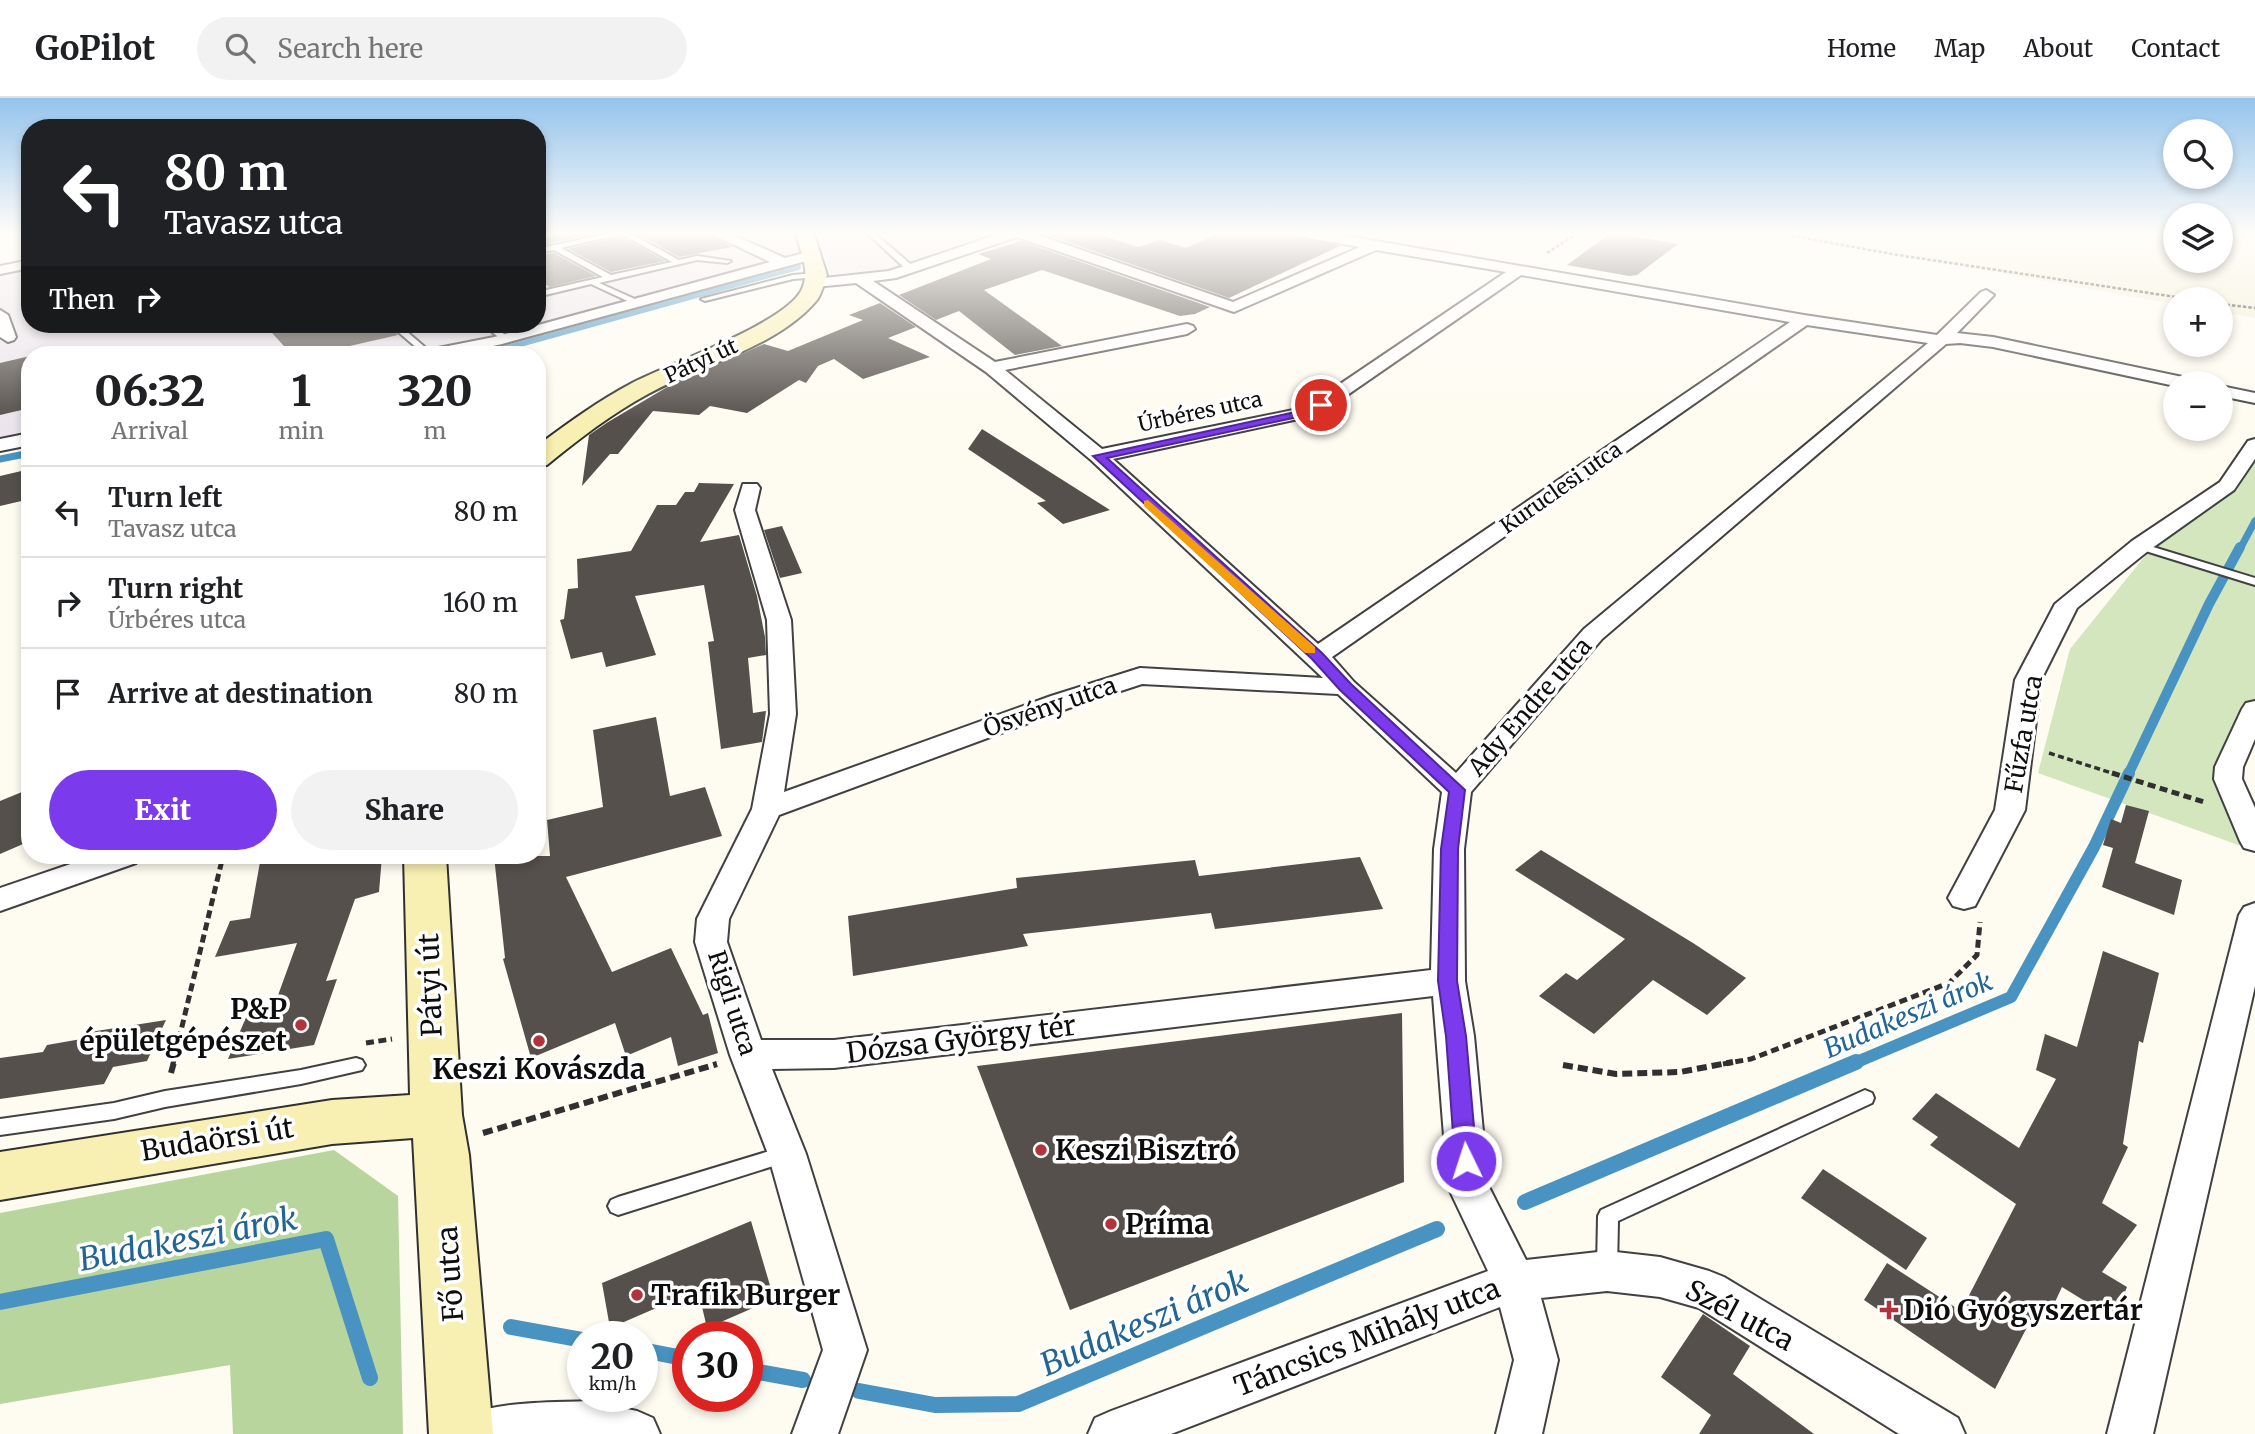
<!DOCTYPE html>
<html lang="en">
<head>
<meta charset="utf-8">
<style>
	:root { --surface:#fff; --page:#f2f2f2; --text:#202124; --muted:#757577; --line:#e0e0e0; --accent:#7c3aed }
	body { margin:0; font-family:Merriweather,serif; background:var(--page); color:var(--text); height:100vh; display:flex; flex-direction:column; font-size:26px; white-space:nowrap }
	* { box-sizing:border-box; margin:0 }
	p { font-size:23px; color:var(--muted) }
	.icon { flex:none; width:38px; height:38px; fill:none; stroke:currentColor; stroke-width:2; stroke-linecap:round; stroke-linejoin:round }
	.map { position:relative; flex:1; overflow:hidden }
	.panel { position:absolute; left:21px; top:248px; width:525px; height:518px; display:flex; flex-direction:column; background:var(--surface); border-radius:28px; box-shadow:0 4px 10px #0003 }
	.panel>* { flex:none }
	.guide { position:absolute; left:21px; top:21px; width:525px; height:214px; border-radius:28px; box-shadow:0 4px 10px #0003; background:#202124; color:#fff; overflow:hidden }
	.controls { position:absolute; left:2163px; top:21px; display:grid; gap:14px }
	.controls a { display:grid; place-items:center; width:70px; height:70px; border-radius:50%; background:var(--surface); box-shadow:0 4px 10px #0003; font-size:35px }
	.speed { position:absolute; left:567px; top:1223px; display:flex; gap:14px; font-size:35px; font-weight:700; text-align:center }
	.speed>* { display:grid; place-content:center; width:91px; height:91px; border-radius:50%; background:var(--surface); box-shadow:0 4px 10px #0003; line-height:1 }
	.speed small { font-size:18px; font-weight:400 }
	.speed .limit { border:10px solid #d22; background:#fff; color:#111 }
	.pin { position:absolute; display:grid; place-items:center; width:60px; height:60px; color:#fff; margin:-30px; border:4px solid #fff; border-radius:50%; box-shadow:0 2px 7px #0007 }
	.me { position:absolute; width:77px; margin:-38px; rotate:356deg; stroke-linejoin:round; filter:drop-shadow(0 0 5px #0008) }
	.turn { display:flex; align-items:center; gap:24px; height:147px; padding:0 28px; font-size:32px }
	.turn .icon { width:91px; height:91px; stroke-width:2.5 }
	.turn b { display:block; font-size:49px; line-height:60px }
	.then { display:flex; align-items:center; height:66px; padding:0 28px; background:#0003; gap:14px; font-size:26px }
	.eta { display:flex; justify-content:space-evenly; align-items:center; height:119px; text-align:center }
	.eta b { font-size:42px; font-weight:800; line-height:49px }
	.button { display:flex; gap:14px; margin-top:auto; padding:14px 28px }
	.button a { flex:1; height:80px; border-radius:42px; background:var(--accent); color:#fff; font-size:28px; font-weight:800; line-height:80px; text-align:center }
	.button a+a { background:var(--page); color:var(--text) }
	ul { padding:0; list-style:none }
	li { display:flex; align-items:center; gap:21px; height:91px; padding:0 28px; border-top:2px solid var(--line) }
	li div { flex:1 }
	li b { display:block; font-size:26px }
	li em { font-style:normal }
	header { display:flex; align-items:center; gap:42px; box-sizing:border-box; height:98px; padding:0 35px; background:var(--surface); border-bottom:2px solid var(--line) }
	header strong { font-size:33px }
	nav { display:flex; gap:38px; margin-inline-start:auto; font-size:24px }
	.search { width:490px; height:63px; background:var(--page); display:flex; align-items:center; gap:18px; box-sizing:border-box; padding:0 24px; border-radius:38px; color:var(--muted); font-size:26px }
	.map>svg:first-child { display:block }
	.industrial { fill:#ebe4ec }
	.farmland { fill:#f2efd3 }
	.green { fill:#d3e6bd }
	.forest { fill:#b8d59e }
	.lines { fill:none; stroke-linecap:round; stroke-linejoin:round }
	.stream-far4 { stroke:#4893c1; stroke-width:6 }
	.stream-far3 { stroke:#4893c1; stroke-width:7 }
	.stream-far2 { stroke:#4893c1; stroke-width:10 }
	.stream-far1 { stroke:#4893c1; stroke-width:12 }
	.stream { stroke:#4893c1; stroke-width:16 }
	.building { fill:#56504c }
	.lane-casing { stroke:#414141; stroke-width:4 }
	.street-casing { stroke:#414141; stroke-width:4 }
	.secondary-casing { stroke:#303030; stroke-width:4 }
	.path-far3 { stroke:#303030; stroke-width:2.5; stroke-dasharray:3.5 2; stroke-linecap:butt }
	.path-far2 { stroke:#303030; stroke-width:3.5; stroke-dasharray:6 3.5; stroke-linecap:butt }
	.path-far1 { stroke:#303030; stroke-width:5; stroke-dasharray:8 4.5; stroke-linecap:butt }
	.path { stroke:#303030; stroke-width:6; stroke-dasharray:10 5; stroke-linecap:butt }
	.lane { fill:#fff; fill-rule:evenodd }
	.street { fill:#fff; fill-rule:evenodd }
	.secondary { fill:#f8efb2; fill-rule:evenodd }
	.route { fill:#7c3aed; stroke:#51269a; stroke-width:2 }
	.slow { fill:#f59e0b }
	.poi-dot { fill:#b2333b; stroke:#fff; stroke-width:2.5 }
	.labels { text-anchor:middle; stroke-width:7; stroke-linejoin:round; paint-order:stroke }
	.far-street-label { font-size:21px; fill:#0e0e0e; stroke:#fff }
	.street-label { font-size:24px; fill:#0e0e0e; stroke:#fff }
	.water-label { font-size:26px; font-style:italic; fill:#226595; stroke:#fff }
	.near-street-label { font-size:28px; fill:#0e0e0e; stroke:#fff }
	.near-poi-label { font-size:28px; font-weight:bold; fill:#0e0e0e; stroke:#fff; text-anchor:start }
	.near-water-label { font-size:32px; font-style:italic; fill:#226595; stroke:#fff }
</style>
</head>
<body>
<header>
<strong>GoPilot</strong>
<div class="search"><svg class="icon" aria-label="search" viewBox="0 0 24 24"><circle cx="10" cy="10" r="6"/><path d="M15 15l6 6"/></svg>Search here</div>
<nav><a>Home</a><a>Map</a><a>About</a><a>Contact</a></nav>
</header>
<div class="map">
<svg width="2255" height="1336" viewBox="0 0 2255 1336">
	<rect width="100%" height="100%" fill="#fefbf1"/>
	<g class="industrial">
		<polygon points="537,136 1002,136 882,176 838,180 831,177 825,156 530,238 442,257 30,257 30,348 0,354 0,169 30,162 30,226 537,226"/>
		<polygon points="1350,136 1482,136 1451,152"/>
	</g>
	<polygon class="farmland" points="1775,136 2175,136 2175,163 2221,163 2221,136 2255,136 2255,220 2221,214 2221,201 2175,201 2175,206"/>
	<polygon class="green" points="2255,365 2255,626 2244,649 2236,712 2255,753 2038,675 2070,551 2149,453"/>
	<polygon class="forest" points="334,1052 398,1098 403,1336 233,1336 230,1267 0,1306 0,1115"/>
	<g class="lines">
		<polyline class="stream-far4" points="481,257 798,169"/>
		<g class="stream-far3">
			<polyline points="0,361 30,355"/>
			<polyline points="2240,451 2255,423"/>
		</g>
		<polyline class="stream-far2" points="2128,677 2209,506 2240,449"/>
		<polyline class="stream-far1" points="1852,966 2011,899 2094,749 2129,675"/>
		<g class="stream">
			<polyline points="1525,1104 1856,964"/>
			<polyline points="0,1204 326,1141 370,1280"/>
			<polyline points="511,1229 583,1242"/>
			<polyline points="642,1252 688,1261"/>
			<polyline points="747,1272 803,1282"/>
			<polyline points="859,1293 935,1307 1018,1306 1437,1131"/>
		</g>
	</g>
	<g class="building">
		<polygon points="558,136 592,136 537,148 537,141"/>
		<polygon points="637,136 710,136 732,149 679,159"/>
		<polygon points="1044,136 1098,136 1138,149 1160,142 1186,150 1217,136 1290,136 1340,148 1229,200"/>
		<polygon points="1609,136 1623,136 1678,146 1637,177 1629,178 1567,167"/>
		<polygon points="621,138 665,163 611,174 568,151"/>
		<polygon points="1021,143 1210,209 1195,216 1180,218 1042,172 984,192 1062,248 1015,257 959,213 936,222 899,197 991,161 978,156"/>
		<polygon points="554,155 596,178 550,189 537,181 537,158"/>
		<polygon points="880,205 916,229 888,240 930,259 863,281 834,261 818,268 806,285 799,282 747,315 710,308 699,317 653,313 618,356 610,356 582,388 589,337 608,324 669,288 764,246 788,253 863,222 849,217"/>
		<polygon points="264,226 387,226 398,237 310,257 292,257"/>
		<polygon points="30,258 30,310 0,317 0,265"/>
		<polygon points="982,331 1110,412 1063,426 1037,405 1046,403 968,351"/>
		<polygon points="30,371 30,401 0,408 0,378"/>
		<polygon points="699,385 734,386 700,444 739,437 757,498 765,539 766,557 748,560 753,615 766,613 762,644 721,651 708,544 714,543 704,487 635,498 656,557 606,569 602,554 571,561 560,522 564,521 568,491 578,490 577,461 631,453 657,407 676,407 685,394 694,394"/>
		<polygon points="782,428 802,475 780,480 764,432"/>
		<polygon points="656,619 670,698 705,689 722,738 566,779 612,874 671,850 703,917 708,915 718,955 678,968 671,939 626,958 615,925 531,960 503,861 505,860 494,758 550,758 547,722 603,709 593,632"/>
		<polygon points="22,694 30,708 30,743 0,756 0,703"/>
		<polygon points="2126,707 2149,713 2135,765 2182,782 2174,817 2102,789 2113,750 2103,747 2111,721 2121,725"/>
		<polygon points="1541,752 1693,845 1746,880 1707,917 1653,882 1594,936 1539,898 1566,875 1577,882 1625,841 1515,772"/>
		<polygon points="289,758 382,758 379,794 355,801 326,883 337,881 314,947 228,961 248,915 273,911 297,845 215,859 230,823 250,820 260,764"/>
		<polygon points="1360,759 1383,811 1215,831 1211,815 1023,836 1028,848 853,878 848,818 1017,790 1016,780 1195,762 1199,778"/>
		<polygon points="2103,853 2159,875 2143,945 2139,943 2123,1046 2128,1049 2102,1105 2137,1127 2102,1174 2127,1189 2114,1221 2062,1189 2048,1219 2036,1212 1995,1291 1864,1202 1887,1165 1961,1213 2016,1106 1930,1047 1938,1039 1912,1021 1936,995 2019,1050 2056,981 2036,972 2045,936 2077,949"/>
		<polygon points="1402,915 1404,1084 1070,1212 977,968"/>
		<polygon points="166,922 147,963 113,969 104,986 0,1001 0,960 43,954 47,947 87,940 90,934"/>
		<polygon points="1823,1071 1927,1140 1906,1172 1801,1100"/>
		<polygon points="751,1123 774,1201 707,1230 698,1192 610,1230 602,1185"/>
		<polygon points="1703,1216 1750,1248 1733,1276 1814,1336 1699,1336 1711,1317 1661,1279"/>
	</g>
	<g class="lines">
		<defs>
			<g id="lane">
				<polygon points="606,136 620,136 561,150 611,177 672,164 622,136 631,136 679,162 697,158 731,163 727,165 697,162 599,185 637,202 638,204 634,206 591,186 541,198 537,197 537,191 542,193 603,179 554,152 537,155 537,151"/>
				<polygon points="868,136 875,136 914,169 914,173 908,173"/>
				<polygon points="817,175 821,177 820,179 793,181 705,203 701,201 793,177"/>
				<polygon points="389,226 398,226 434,257 425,257"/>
				<polygon points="482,226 491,226 509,240 502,242"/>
				<polygon points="2140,445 2255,480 2255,487 2136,450 2135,448"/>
				<polygon points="356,960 362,962 365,967 362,972 301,986 165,1009 114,1021 0,1037 0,1021 114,1005 165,993 301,972"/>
				<polygon points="1865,992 1872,995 1874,1000 1872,1005 1618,1123 1617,1171 1614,1178 1607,1181 1600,1178 1597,1171 1598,1118 1601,1112"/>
				<polygon points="786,1048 793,1050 796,1056 793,1062 786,1064 618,1117 611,1114 608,1108 611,1102 618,1099"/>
			</g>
			<g id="street">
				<polygon points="712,136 731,136 785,160 812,153 819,157 817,160 502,246 452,257 421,257 423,253 494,239 770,164"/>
				<path d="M999,136H1035L1233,204L1360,149L1309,140L1302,136H1334L1376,143L1804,217L1937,237L1981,194L1986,192L1994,197L1957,235L1993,239L2192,281L2195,285H2175V288L1993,249L1960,245L1946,246L1602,541L1471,694L1464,751L1465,883L1474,938L1488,1087L1526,1162L1607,1153L1660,1159L1709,1173L1724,1179L1958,1320L1965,1336H1899L1699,1210L1660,1199L1607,1193L1541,1200L1558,1262L1542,1336H1496L1514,1262L1500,1209L1171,1336H1088L1095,1320L1111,1313L1488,1173L1448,1089L1433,898L834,970L772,971L806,1056L867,1252L838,1336H792L823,1252L768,1056L730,957L695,844L697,821L752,711L770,616L767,522L735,412L743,386H757L760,390L755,412L791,522L796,616L784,694L1051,598L1140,570L1323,580L1091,362L986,274L856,185L815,189L808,185L815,181L889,173ZM1017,139L1234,214L1376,152L1506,174L1315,303L1298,311L1102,351L1005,272L1187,236L1195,231L1193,228L1187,226L995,264L873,183L896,180ZM1521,177L1790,224L1318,546L1113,361L1303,320L1327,311ZM1807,227L1928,245L1584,531L1456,675L1354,584L1332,559ZM1142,586L1338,596L1442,694L1434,751L1431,872L834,942H761L727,844L729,821L779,717L1069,610Z"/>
				<polygon points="30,162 30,170 0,176 0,168"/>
				<polygon points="0,212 8,217 16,239 14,242 8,244 0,239"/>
				<polygon points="2221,288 2255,295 2255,305 2221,298"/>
				<polygon points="30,335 30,347 0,353 0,341"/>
				<polygon points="2255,341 2255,361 2234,392 2148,453 2077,510 2041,582 2025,712 1975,808 1964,811 1953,808 1948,800 1995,712 2015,582 2055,506 2132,443 2220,384 2248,343"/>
				<polygon points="2255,603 2255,641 2243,669 2242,681 2255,710 2255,753 2244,750 2240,743 2214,681 2215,669 2242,611 2246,605"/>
				<polygon points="94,758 140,758 136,765 0,813 0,790"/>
				<polygon points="2255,805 2255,888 2153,1336 2107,1336 2239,817 2244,809"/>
				<path d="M587,1303L637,1313L653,1320L660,1336H452L459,1320C499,1303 544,1305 587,1303Z"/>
			</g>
			<g id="secondary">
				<path d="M796,136H814L827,177C824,185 822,195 817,202C778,249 701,267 648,296C611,316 579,341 547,367L537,369V348C568,325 598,303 632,285C670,265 782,227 801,193C811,174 801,156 796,136Z"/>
				<polygon points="404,758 446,758 462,1017 469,1057 493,1336 429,1336 413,1040 332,1046 0,1102 0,1054 332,1002 410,997"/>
			</g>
		</defs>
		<use href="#lane" class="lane-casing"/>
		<use href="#street" class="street-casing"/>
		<use href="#secondary" class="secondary-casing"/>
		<g class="path-far3">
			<polyline points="1781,136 1898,157 2189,201"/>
			<polyline points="1547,155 1576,136"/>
			<polyline points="2221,206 2255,210"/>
		</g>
		<polyline class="path-far2" points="2049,655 2118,677"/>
		<g class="path-far1">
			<polyline points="2112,675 2204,704"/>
			<polyline points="366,945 392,941"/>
			<polyline points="173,966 223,758"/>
			<polyline points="1723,966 1751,961 1949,885 1977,857 1980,824"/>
		</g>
		<g class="path">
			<polyline points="1563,967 1616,976 1680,974 1733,964"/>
			<polyline points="171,975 174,964"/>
			<polyline points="483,1035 717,966"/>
		</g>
		<use href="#lane" class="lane"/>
		<use href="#street" class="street"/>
		<use href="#secondary" class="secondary"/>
	</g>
	<linearGradient id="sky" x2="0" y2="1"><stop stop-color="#95c4ec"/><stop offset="0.42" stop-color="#fffdf9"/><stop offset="1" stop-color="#fffdf9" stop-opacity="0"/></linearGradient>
	<rect width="2255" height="323" fill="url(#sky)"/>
	<polygon class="route" points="1321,304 1325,305 1325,310 1307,317 1107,360 1322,555 1351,586 1465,692 1458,751 1457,883 1466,938 1477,1063 1474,1070 1466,1073 1458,1070 1455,1063 1446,938 1438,883 1441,751 1449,694 1340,592 1312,561 1093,358 1300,313"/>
	<polygon class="slow" points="1148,402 1315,549 1315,555 1305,555 1144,408 1144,403"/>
	<g class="poi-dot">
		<circle cx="301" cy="927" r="7"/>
		<circle cx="539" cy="943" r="7"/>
		<circle cx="1041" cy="1052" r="7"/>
		<circle cx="1111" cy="1126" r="7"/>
		<circle cx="637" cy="1197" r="7"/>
		<path d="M1885.5 1201.5h7v7h7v7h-7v7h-7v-7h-7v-7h7z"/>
	</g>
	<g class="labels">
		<g class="far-street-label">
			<text transform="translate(701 263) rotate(-25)" y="7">Pátyi út</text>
			<text transform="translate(1200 314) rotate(-12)" y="7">Úrbéres utca</text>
			<text transform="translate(1561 390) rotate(-35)" y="7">Kuruclesi utca</text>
		</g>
		<g class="street-label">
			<text transform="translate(1050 609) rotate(-19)" y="8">Ösvény utca</text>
			<text transform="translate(1530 609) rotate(-49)" y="8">Ady Endre utca</text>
			<text transform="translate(2024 636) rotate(-80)" y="8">Fűzfa utca</text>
			<text transform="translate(732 905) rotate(72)" y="8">Rigli utca</text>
		</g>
		<g class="water-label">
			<text transform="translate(1908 917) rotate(-23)" y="9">Budakeszi árok</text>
		</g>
		<g class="near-street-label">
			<text transform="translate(430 887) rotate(-92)" y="10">Pátyi út</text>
			<text transform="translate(961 941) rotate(-7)" y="10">Dózsa György tér</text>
			<text transform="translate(217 1041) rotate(-9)" y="10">Budaörsi út</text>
			<text transform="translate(450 1176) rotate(-94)" y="10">Fő utca</text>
			<text transform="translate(1740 1217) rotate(28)" y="10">Szél utca</text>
			<text transform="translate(1367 1239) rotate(-21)" y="10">Táncsics Mihály utca</text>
		</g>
		<g class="near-poi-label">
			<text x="287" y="921" text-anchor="end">P&amp;P<tspan x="287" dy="32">épületgépészet</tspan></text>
			<text x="539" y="981" text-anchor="middle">Keszi Kovászda</text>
			<text x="1055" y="1062">Keszi Bisztró</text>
			<text x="1125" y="1136">Príma</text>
			<text x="651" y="1207">Trafik Burger</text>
			<text x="1903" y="1222">Dió Gyógyszertár</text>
		</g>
		<g class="near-water-label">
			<text transform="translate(188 1141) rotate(-11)" y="11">Budakeszi árok</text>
			<text transform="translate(1144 1225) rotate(-23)" y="11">Budakeszi árok</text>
		</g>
	</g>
</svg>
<div class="controls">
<a><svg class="icon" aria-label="search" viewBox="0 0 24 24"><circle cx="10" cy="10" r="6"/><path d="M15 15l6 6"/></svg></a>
<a><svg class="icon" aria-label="layers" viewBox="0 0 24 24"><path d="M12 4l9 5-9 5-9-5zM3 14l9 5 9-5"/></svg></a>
<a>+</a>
<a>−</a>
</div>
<div class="speed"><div>20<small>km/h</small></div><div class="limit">30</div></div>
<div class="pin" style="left:1321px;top:307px;background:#d93025"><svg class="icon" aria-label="arrive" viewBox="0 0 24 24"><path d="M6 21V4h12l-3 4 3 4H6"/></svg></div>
<svg class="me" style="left:1466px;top:1063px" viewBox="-20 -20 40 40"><circle r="17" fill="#7c3aed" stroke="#fff" stroke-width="3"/><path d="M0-11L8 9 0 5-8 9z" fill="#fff"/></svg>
<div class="guide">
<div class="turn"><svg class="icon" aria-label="left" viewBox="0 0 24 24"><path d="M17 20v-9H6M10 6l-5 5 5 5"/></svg><div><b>80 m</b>Tavasz utca</div></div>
<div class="then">Then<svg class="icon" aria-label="right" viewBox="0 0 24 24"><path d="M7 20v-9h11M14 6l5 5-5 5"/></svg></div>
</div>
<section class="panel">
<div class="eta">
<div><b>06:32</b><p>Arrival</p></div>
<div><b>1</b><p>min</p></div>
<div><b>320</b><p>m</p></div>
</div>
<ul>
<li><svg class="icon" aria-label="left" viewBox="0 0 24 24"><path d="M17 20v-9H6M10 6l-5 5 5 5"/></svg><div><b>Turn left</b><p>Tavasz utca</p></div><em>80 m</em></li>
<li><svg class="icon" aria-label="right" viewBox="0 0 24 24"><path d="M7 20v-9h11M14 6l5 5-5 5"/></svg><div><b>Turn right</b><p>Úrbéres utca</p></div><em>160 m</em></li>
<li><svg class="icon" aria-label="arrive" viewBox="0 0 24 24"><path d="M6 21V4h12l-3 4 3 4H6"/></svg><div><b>Arrive at destination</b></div><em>80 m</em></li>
</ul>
<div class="button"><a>Exit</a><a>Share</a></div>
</section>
</div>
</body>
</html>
